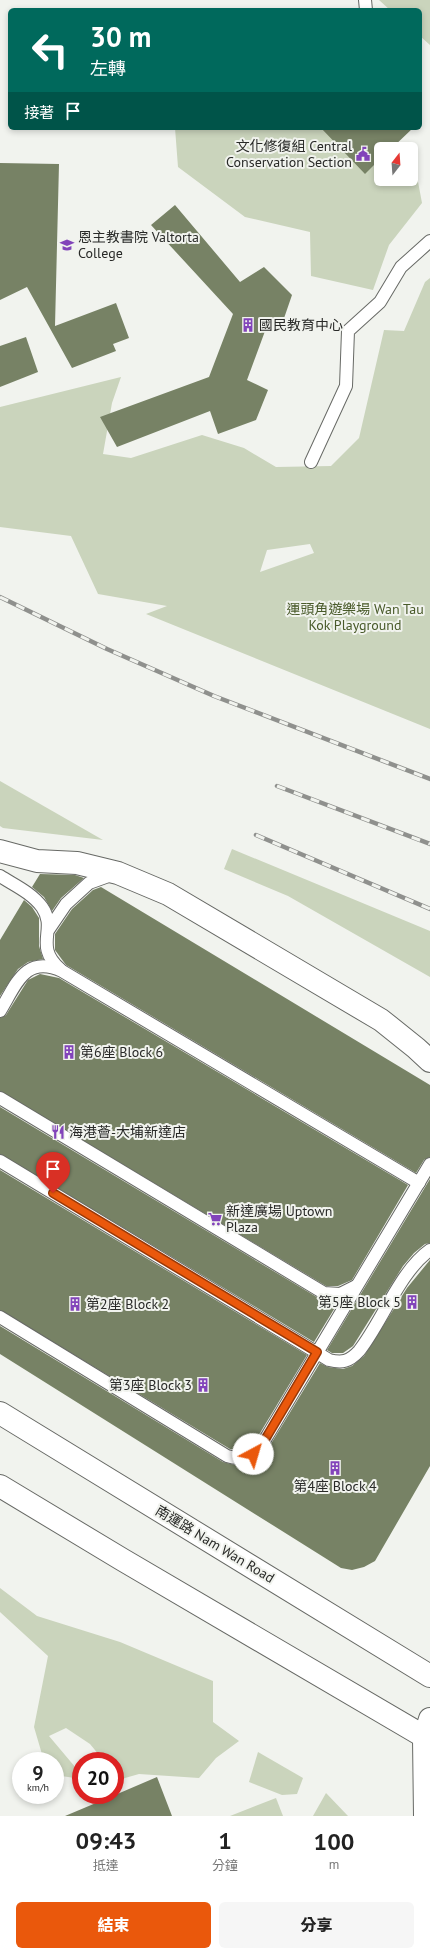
<!DOCTYPE html>
<html lang="zh-TW">
<head>
<meta charset="utf-8">
<style>
	:root { --surface:#fff; --page:#f6f6f6; --text:#222; --muted:#767676; --accent:#ea580c }
	body { margin:0; font-family:"PT Sans","Noto Sans TC",sans-serif; background:var(--page); color:var(--text); height:100vh; display:flex; flex-direction:column; font-size:15px; white-space:nowrap }
	* { box-sizing:border-box; margin:0 }
	p { font-size:13px; color:var(--muted) }
	.icon { flex:none; width:22px; height:22px; fill:none; stroke:currentColor; stroke-width:2; stroke-linecap:round; stroke-linejoin:round }
	.map { position:relative; height:1816px; overflow:hidden }
	.panel { display:flex; flex-direction:column; background:var(--surface); flex:1 }
	.panel>* { flex:none }
	.top-card { position:absolute; left:8px; top:8px; width:414px; height:122px; border-radius:6px; box-shadow:0 2px 6px #0003; background:#00695c; color:#fff; overflow:hidden }
	.needle { width:26px; rotate:17deg }
	.fabs { position:absolute; left:374px; top:142px; display:grid; gap:8px }
	.fabs a { display:grid; place-items:center; width:44px; height:44px; border-radius:6px; background:var(--surface); box-shadow:0 2px 6px #0003; font-size:20px }
	.speed { position:absolute; left:12px; top:1752px; display:flex; gap:8px; font-size:20px; font-weight:700; text-align:center }
	.speed>* { display:grid; place-content:center; width:52px; height:52px; border-radius:50%; background:var(--surface); box-shadow:0 2px 6px #0003; line-height:1 }
	.speed small { font-size:10px; font-weight:400 }
	.speed .limit { border:6px solid #d22; background:#fff; color:#111 }
	.pin { position:absolute; display:grid; place-items:center; width:34px; height:34px; color:#fff; margin:-41px -17px; border-radius:50% 50% 50% 0; rotate:-45deg; box-shadow:0 0 4px #0007 }
	.pin .icon { rotate:45deg }
	.me { position:absolute; width:44px; margin:-22px; rotate:39deg; stroke-linejoin:round; filter:drop-shadow(0 0 3px #0008) }
	.turn { display:flex; align-items:center; gap:14px; height:84px; padding:0 16px; font-size:18px }
	.turn .icon { width:52px; height:52px; stroke-width:2.5 }
	.turn b { display:block; font-size:28px; line-height:34px }
	.then { display:flex; align-items:center; height:38px; padding:0 16px; background:#0003; gap:8px; font-size:15px }
	.eta { display:flex; justify-content:space-evenly; align-items:center; height:68px; text-align:center }
	.eta b { font-size:24px; font-weight:800; line-height:28px }
	.button { display:flex; gap:8px; margin-top:auto; padding:8px 16px }
	.button a { flex:1; height:46px; border-radius:6px; background:var(--accent); color:#fff; font-size:16px; font-weight:800; line-height:46px; text-align:center }
	.button a+a { background:var(--page); color:var(--text) }
	.map>svg:first-child { display:block }
	.green { fill:#cad4bc; fill-rule:evenodd }
	.building { fill:#778265 }
	.lines { fill:none; stroke-linecap:round; stroke-linejoin:round }
	.service-casing { stroke:#676965; stroke-width:14 }
	.minor-casing { stroke:#676965; stroke-width:24 }
	.secondary-casing { stroke:#676965; stroke-width:24 }
	.service { stroke:#fff; stroke-width:12 }
	.minor { stroke:#fff; stroke-width:22 }
	.secondary { stroke:#fff; stroke-width:22 }
	.rail-casing { stroke:#8f908d; stroke-width:4.5 }
	.rail { stroke:#f1f3ee; stroke-width:3; stroke-dasharray:9; stroke-linecap:butt }
	.route-casing { stroke:#983908; stroke-width:10 }
	.route { stroke:#ea580c; stroke-width:7 }
	.labels { text-anchor:middle; stroke-width:4; stroke-linejoin:round; paint-order:stroke }
	.poi-label { font-size:14px; fill:#292a28; stroke:#f1f3ee; text-anchor:start }
	.park-label { font-size:14px; fill:#495a2a; stroke:#f1f3ee }
	.street-label { font-size:14px; fill:#292a28; stroke:#f1f3ee }
</style>
</head>
<body>
<div class="map">
<svg width="430" height="1816" viewBox="0 0 430 1816">
	<rect width="100%" height="100%" fill="#f1f3ee"/>
	<g class="green">
		<polygon points="379,0 430,0 430,45 420,36 420,10 390,10"/>
		<polygon points="175,128 333,128 381,157 381,179 411,179 411,169 416,171 422,203 389,245 373,290 311,276 310,232 245,217 178,167"/>
		<path d="M430,278V729L146,614L167,606L98,594L71,536L0,527V407L121,377L112,403L103,454L131,458L202,435L244,448L276,467L331,466L359,438L384,330L404,331L425,282ZM310,544L314,553L260,572L267,550Z"/>
		<polygon points="0,781 103,840 3,828 0,826"/>
		<polygon points="232,849 430,931 430,977 288,896 224,869"/>
		<polygon points="0,1588 37,1616 120,1642 213,1681 213,1722 239,1741 216,1758 199,1778 139,1774 118,1780 115,1776 115,1761 104,1761 90,1744 66,1728 49,1736 81,1774 81,1779 55,1775 55,1761 44,1761 34,1727 48,1656 0,1612"/>
		<polygon points="258,1752 303,1778 297,1794 282,1795 249,1782"/>
		<polygon points="326,1793 348,1816 313,1816"/>
		<polygon points="276,1798 283,1816 230,1816"/>
	</g>
	<g class="building">
		<polygon points="321,128 413,128 391,149 381,149 381,158 365,174"/>
		<polygon points="0,163 59,164 55,326 116,303 129,338 113,344 116,351 72,368 27,287 0,300"/>
		<polygon points="175,205 240,282 264,267 292,295 281,327 268,323 247,380 268,390 256,420 218,434 210,411 117,447 100,417 209,377 233,314 151,225"/>
		<polygon points="26,337 38,372 0,387 0,346"/>
		<polygon points="40,874 75,875 84,878 61,898 52,911 44,897 32,887"/>
		<polygon points="101,887 430,1085 430,1157 424,1160 416,1173 66,965 55,950 55,934 72,909 93,890"/>
		<polygon points="24,900 32,907 39,918 39,946 43,959 28,962 18,969 0,996 0,940"/>
		<polygon points="40,974 59,978 408,1185 352,1280 338,1286 326,1286 0,1091 0,1018 6,1015 28,980"/>
		<polygon points="0,1107 320,1299 339,1301 314,1342 0,1154"/>
		<polygon points="0,1170 307,1355 254,1443 243,1450 230,1449 0,1310"/>
		<polygon points="430,1179 430,1243 425,1244 414,1253 403,1266 353,1346 343,1353 332,1353 327,1350"/>
		<polygon points="430,1260 430,1466 375,1561 364,1567 352,1570 341,1568 0,1354 0,1326 223,1462 235,1465 246,1465 256,1460 266,1452 320,1363 328,1367 343,1369 352,1366 364,1356 407,1288"/>
		<polygon points="157,1777 172,1816 65,1816 115,1795"/>
	</g>
	<g class="lines">
		<defs>
			<g id="service">
				<polyline points="365,0 366,10"/>
				<polyline points="311,462 346,386 348,331 380,302 401,267 430,241"/>
				<path d="M0,876C14,885 32,893 42,907C58,930 33,945 60,969"/>
				<polyline points="49,929 66,904 89,883 114,874"/>
				<path d="M0,1011C16,985 25,954 62,971L419,1183"/>
				<polyline points="0,1098 324,1293 340,1294 356,1286"/>
				<path d="M0,1161L329,1360C342,1363 349,1362 359,1351C382,1322 400,1271 430,1250"/>
				<path d="M0,1317L227,1456C240,1460 249,1458 260,1448L430,1164"/>
			</g>
			<g id="minor">
				<polyline points="0,851 37,861 77,863 118,873 168,894 381,1020 416,1048 430,1061"/>
				<polyline points="425,1816 424,1738 430,1719"/>
			</g>
			<g id="secondary">
				<polyline points="0,1413 430,1676"/>
				<polyline points="0,1486 123,1560 430,1740"/>
			</g>
		</defs>
		<use href="#service" class="service-casing"/>
		<use href="#minor" class="minor-casing"/>
		<use href="#secondary" class="secondary-casing"/>
		<use href="#service" class="service"/>
		<use href="#minor" class="minor"/>
		<use href="#secondary" class="secondary"/>
		<defs>
			<g id="rail">
				<polyline points="0,597 107,649 214,696 430,779"/>
				<polyline points="277,786 430,844"/>
				<polyline points="256,835 430,909"/>
			</g>
		</defs>
		<use href="#rail" class="rail-casing"/>
		<use href="#rail" class="rail"/>
	</g>
	<g class="lines">
		<defs>
			<polyline id="route" points="53,1193 317,1352 260,1448 253,1454"/>
		</defs>
		<use href="#route" class="route-casing"/>
		<use href="#route" class="route"/>
	</g>
	<defs>
		<symbol id="civic-bare" viewBox="-9 -9 18 18"><path d="M-.6-6.5H3V-4.5H.6V-3L4-1V1h2V6H-6V1h2V-1L-.6-3ZM-1.2 2.5V6h2.4V2.5Z" fill="#8244ba" stroke="#f1f3ee" stroke-width="2.5" paint-order="stroke"/></symbol>
		<symbol id="school-bare" viewBox="-9 -9 18 18"><path d="M0-5L7-2L0 1L-7-2ZM-4 1L0 2.5L4 1V4Q0 6-4 4Z" fill="#8244ba" stroke="#f1f3ee" stroke-width="2.5" paint-order="stroke"/></symbol>
		<symbol id="building-bare" viewBox="-9 -9 18 18"><path d="M-4-6H4V6H1V3H-1V6H-4ZM-2.5-4.3h1.7v1.8h-1.7ZM.8-4.3h1.7v1.8H.8ZM-2.5-1h1.7V.8h-1.7ZM.8-1h1.7V.8H.8Z" fill="#8244ba" stroke="#f1f3ee" stroke-width="2.5" paint-order="stroke"/></symbol>
		<symbol id="restaurant-bare" viewBox="-9 -9 18 18"><path d="M-5-6h1v4h1v-4h1v4h1v-4h1v5L-1.5 .5V6h-2V.5L-5-1ZM5-6V6H3V1.5H1.5Q1.5-4 5-6Z" fill="#8244ba" stroke="#f1f3ee" stroke-width="2.5" paint-order="stroke"/></symbol>
		<symbol id="supermarket-bare" viewBox="-9 -9 18 18"><path d="M-6-5.5h2.5l.6 2H6L4.5 2H-2.5L-4.4-4H-6ZM-1.5 3.2a1.3 1.3 0 1 0 .1 0ZM3 3.2a1.3 1.3 0 1 0 .1 0Z" fill="#8244ba" stroke="#f1f3ee" stroke-width="2.5" paint-order="stroke"/></symbol>
	</defs>
	<g fill-rule="evenodd">
		<use href="#civic-bare" x="353" y="144" width="20" height="20"/>
		<use href="#school-bare" x="57" y="235" width="20" height="20"/>
		<use href="#building-bare" x="238" y="315" width="20" height="20"/>
		<use href="#building-bare" x="59" y="1042" width="20" height="20"/>
		<use href="#restaurant-bare" x="48" y="1122" width="20" height="20"/>
		<use href="#supermarket-bare" x="205" y="1209" width="20" height="20"/>
		<use href="#building-bare" x="402" y="1292" width="20" height="20"/>
		<use href="#building-bare" x="65" y="1294" width="20" height="20"/>
		<use href="#building-bare" x="193" y="1375" width="20" height="20"/>
		<use href="#building-bare" x="325" y="1458" width="20" height="20"/>
	</g>
	<g class="labels">
		<g class="poi-label">
			<text x="352" y="151" text-anchor="end">文化修復組 Central<tspan x="352" dy="16">Conservation Section</tspan></text>
			<text x="78" y="242">恩主教書院 Valtorta<tspan x="78" dy="16">College</tspan></text>
			<text x="259" y="330">國民教育中心</text>
			<text x="80" y="1057">第6座 Block 6</text>
			<text x="69" y="1137">海港薈-大埔新達店</text>
			<text x="226" y="1216">新達廣場 Uptown<tspan x="226" dy="16">Plaza</tspan></text>
			<text x="401" y="1307" text-anchor="end">第5座 Block 5</text>
			<text x="86" y="1309">第2座 Block 2</text>
			<text x="192" y="1390" text-anchor="end">第3座 Block 3</text>
			<text x="335" y="1491" text-anchor="middle">第4座 Block 4</text>
		</g>
		<g class="park-label">
			<text x="355" y="614">運頭角遊樂場 Wan Tau<tspan x="355" dy="16">Kok Playground</tspan></text>
		</g>
		<g class="street-label">
			<text transform="translate(215 1544) rotate(31)" y="5">南運路 Nam Wan Road</text>
		</g>
	</g>
</svg>
<div class="fabs">
<a><svg class="needle" viewBox="-14 -14 28 28"><path d="M0-13l5 13h-10z" fill="#e53935"/><path d="M0 13l5-13h-10z" fill="#767676"/></svg></a>
</div>
<div class="speed"><div>9<small>km/h</small></div><div class="limit">20</div></div>
<div class="pin" style="left:53px;top:1193px;background:#d93025"><svg class="icon" aria-label="arrive" viewBox="0 0 24 24"><path d="M6 21V4h12l-3 4 3 4H6"/></svg></div>
<svg class="me" style="left:253px;top:1454px" viewBox="-20 -20 40 40"><circle r="19" fill="#fff"/><path d="M0-13L10 11 0 6-10 11z" fill="#ea580c"/></svg>
<div class="top-card">
<div class="turn"><svg class="icon" aria-label="left" viewBox="0 0 24 24"><path d="M17 20v-9H6M10 6l-5 5 5 5"/></svg><div><b>30 m</b>左轉</div></div>
<div class="then">接著<svg class="icon" aria-label="arrive" viewBox="0 0 24 24"><path d="M6 21V4h12l-3 4 3 4H6"/></svg></div>
</div>
</div>
<section class="panel">
<div class="eta">
<div><b>09:43</b><p>抵達</p></div>
<div><b>1</b><p>分鐘</p></div>
<div><b>100</b><p>m</p></div>
</div>
<div class="button"><a>結束</a><a>分享</a></div>
</section>
</body>
</html>
